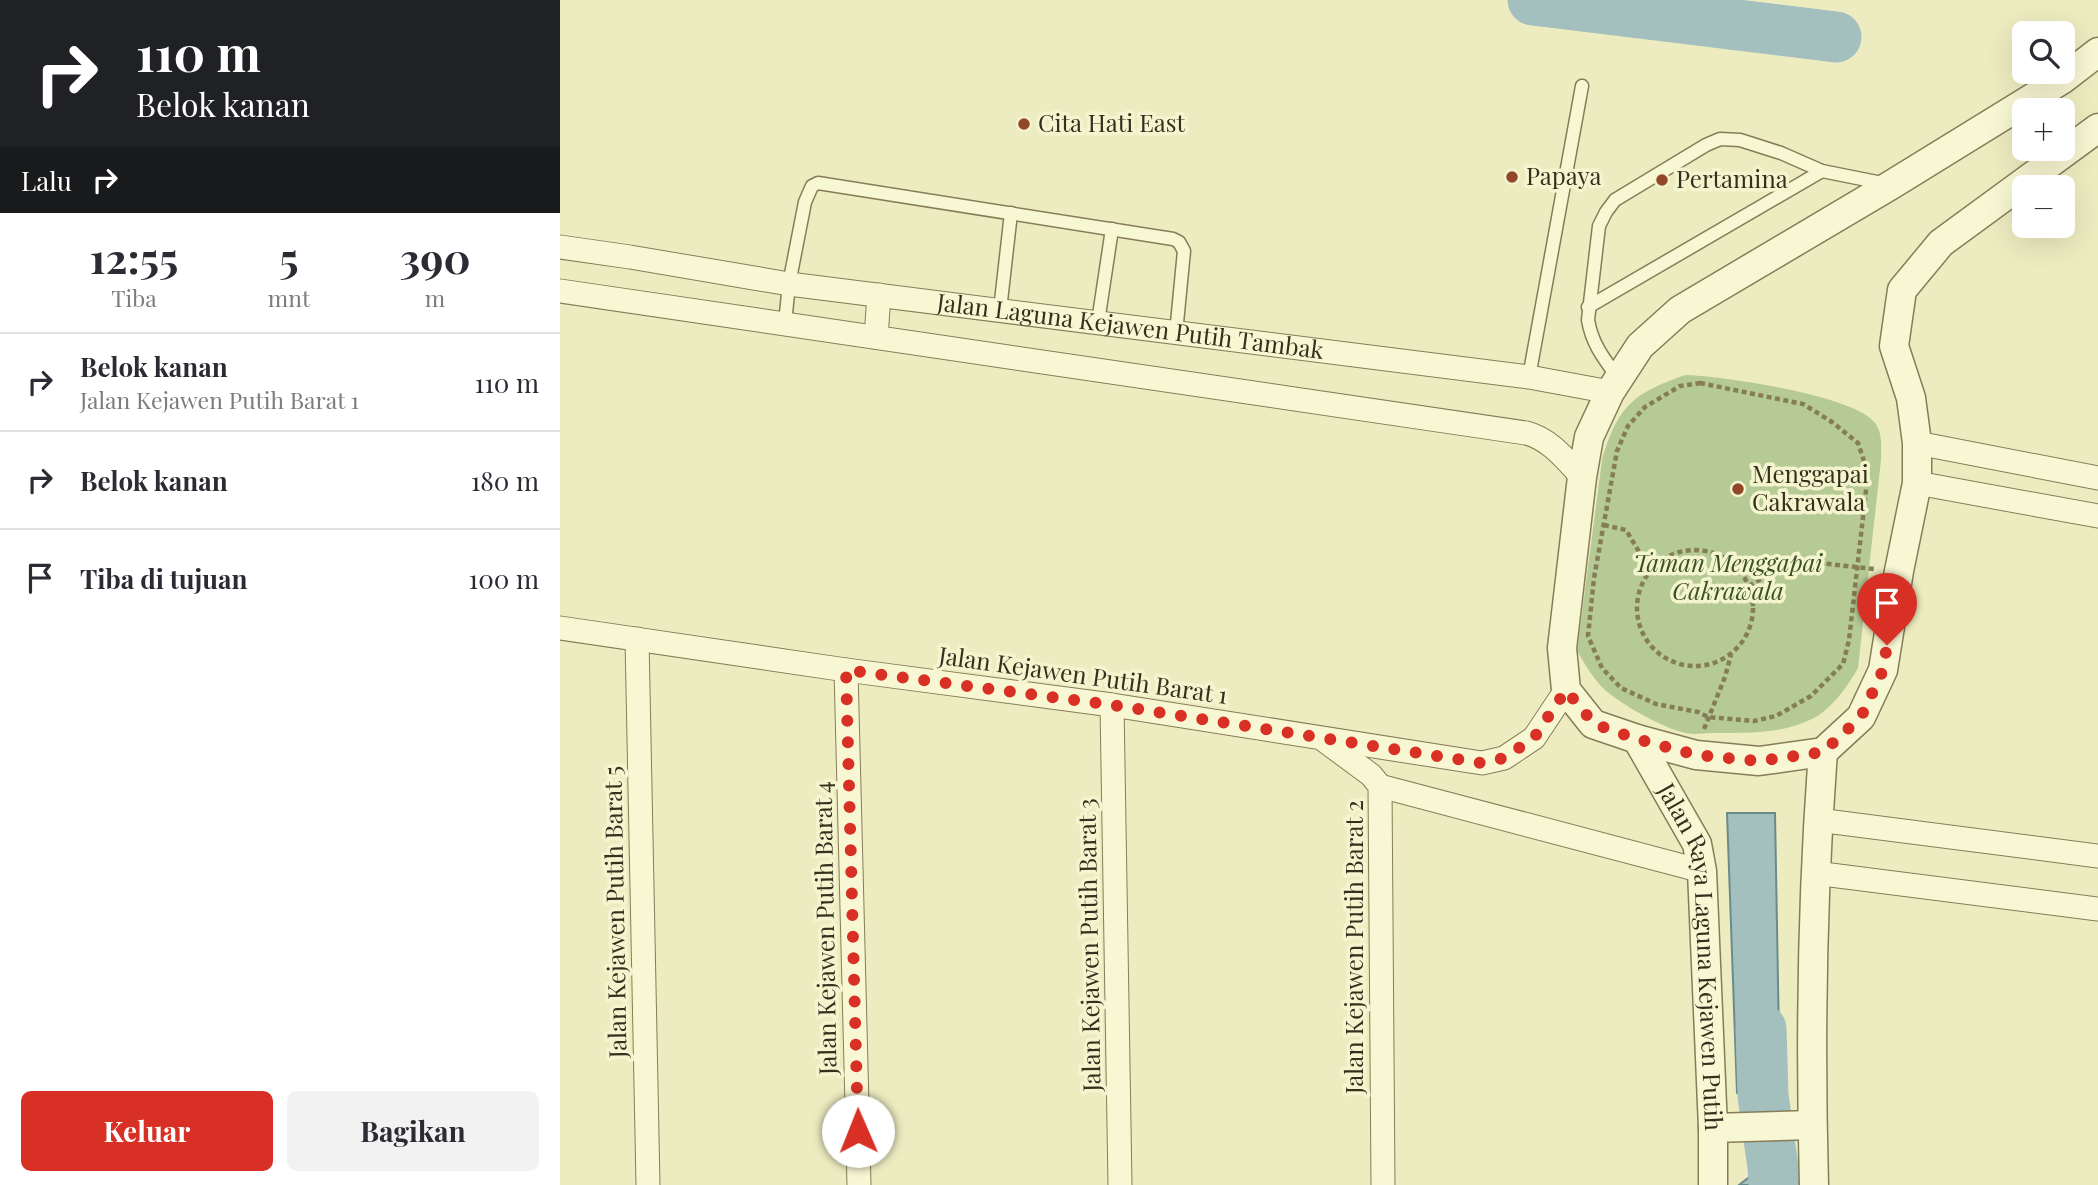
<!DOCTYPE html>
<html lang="id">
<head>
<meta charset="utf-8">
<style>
	:root { --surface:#fff; --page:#f2f2f3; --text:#2b2b33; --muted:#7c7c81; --line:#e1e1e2; --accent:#d93025 }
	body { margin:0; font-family:"Playfair Display",serif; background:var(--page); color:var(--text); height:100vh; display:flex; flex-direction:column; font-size:26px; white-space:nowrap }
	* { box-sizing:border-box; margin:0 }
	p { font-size:23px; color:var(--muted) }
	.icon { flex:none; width:38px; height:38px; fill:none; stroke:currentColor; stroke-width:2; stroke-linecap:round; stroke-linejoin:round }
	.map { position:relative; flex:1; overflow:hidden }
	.drawer { display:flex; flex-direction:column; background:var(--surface); width:560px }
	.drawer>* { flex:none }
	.top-card { background:#202124; color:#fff; overflow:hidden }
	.fabs { position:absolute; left:1452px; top:21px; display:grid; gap:14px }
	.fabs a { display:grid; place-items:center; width:63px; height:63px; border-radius:10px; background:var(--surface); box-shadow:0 7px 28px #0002; font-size:35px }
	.pin { position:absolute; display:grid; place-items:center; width:60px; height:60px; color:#fff; margin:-72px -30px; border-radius:50% 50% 50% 0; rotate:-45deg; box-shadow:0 0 7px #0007 }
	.pin .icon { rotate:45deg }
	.me { position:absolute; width:77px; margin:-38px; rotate:359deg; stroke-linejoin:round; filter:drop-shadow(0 0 5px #0008) }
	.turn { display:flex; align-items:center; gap:24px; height:147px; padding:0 21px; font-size:32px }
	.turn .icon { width:91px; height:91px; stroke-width:2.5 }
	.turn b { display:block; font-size:49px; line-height:60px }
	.then { display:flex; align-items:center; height:66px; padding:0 21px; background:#0003; gap:14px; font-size:26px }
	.eta { display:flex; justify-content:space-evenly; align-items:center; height:119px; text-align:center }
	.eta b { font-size:42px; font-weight:700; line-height:49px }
	.cta { display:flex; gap:14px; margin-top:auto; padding:14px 21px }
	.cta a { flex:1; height:80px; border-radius:10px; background:var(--accent); color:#fff; font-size:28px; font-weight:700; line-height:80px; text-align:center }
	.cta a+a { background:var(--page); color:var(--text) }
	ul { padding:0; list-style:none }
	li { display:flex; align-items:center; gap:21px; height:98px; padding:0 21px; border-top:2px solid var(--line) }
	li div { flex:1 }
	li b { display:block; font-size:26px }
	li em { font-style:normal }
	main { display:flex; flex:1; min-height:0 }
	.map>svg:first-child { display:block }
	.green { fill:#b5ca94 }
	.water { fill:#a3bfbe; stroke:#6a8b8c; stroke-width:2 }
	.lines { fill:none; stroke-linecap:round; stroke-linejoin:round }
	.river { stroke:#a3bfbe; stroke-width:51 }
	.service-casing { stroke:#857d58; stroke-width:15 }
	.minor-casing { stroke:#857d58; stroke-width:25 }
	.tertiary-casing { stroke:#857d58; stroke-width:31 }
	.path { stroke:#857d58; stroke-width:4.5; stroke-dasharray:5 3.5; stroke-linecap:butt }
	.service { stroke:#f8f7d3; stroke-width:12 }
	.minor { stroke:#f8f7d3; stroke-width:23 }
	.tertiary { stroke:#f8f7d3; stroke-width:28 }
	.route { stroke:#d93025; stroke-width:12; stroke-dasharray:0 21.6 }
	.poi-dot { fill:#93472a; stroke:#f4f4cf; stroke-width:2.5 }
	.labels { text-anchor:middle; stroke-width:7; stroke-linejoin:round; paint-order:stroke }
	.poi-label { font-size:24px; fill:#352f1d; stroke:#f4f4cf; text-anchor:start }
	.street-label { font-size:24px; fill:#352f1d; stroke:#f4f4cf }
	.park-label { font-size:24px; font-style:italic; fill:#395124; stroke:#f4f4cf }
</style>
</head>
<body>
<main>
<section class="drawer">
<div class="top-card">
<div class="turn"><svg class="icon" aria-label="right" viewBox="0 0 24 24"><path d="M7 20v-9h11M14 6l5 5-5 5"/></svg><div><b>110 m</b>Belok kanan</div></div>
<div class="then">Lalu<svg class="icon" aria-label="right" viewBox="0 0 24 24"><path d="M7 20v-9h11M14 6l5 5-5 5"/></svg></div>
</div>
<div class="eta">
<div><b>12:55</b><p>Tiba</p></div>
<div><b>5</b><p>mnt</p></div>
<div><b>390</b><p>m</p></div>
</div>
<ul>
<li><svg class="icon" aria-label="right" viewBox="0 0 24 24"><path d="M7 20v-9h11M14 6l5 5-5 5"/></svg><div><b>Belok kanan</b><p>Jalan Kejawen Putih Barat 1</p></div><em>110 m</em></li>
<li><svg class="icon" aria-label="right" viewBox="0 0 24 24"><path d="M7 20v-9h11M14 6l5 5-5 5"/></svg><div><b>Belok kanan</b></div><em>180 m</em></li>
<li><svg class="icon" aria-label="arrive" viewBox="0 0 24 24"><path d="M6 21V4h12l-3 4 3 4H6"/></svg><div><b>Tiba di tujuan</b></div><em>100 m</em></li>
</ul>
<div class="cta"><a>Keluar</a><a>Bagikan</a></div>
</section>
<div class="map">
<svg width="1538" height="1185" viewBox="0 0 1538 1185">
	<rect width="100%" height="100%" fill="#edecc0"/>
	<path class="green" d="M1125,375C1162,376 1294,395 1315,423C1323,434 1321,447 1321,460L1298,668C1288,686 1271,710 1252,719C1222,734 1185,733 1152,733C1144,733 1133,735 1125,733C1103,728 1062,705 1045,690C1034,680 1025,664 1017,651L1042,460C1058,406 1072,394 1125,375Z"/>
	<g class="water">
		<polygon points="1167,813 1215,813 1220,1094 1199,1097 1177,1093"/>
		<polygon points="1201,1168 1223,1170 1228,1179 1229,1185 1179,1185"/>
	</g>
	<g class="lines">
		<g class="river">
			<polyline points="973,0 1276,37"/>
			<polyline points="1201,1029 1203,1096 1213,1167 1214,1185"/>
		</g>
		<defs>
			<g id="service">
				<polyline points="1028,307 1262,171"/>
				<polyline points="440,310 451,213"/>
				<polyline points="538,322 552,229"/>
				<polyline points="225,323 229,284 245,202 252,186 258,183 613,239 619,242 624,251 616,333"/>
				<polyline points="969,377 1022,86"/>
				<path d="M1058,378C1044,359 1032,344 1028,320L1039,226L1046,212L1055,200L1146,145L1160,139L1180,140L1221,153L1262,171L1327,184"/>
			</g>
			<g id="minor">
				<path id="s1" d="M0,247L70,257L229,284L969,377L1050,392"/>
				<path d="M0,291L966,433C990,439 1006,460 1022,477"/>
				<polyline points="316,337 319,295"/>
				<polyline points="1357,443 1538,478"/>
				<polyline points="1357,483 1538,516"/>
				<polyline points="0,628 286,670 552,705 922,763 944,758 974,738 1006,690"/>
				<polyline points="77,639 88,1185"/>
				<polyline points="286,670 299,1185"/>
				<polyline points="552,705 560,1185"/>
				<polyline points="765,741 811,775 820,786 823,1185"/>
				<polyline points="820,786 1142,871"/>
				<polyline points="1258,820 1538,856"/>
				<polyline points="1255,873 1538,909"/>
			</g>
			<g id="tertiary">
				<polyline points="1538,52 1503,79 1331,185 1120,310 1080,346 1050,392 1029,437 1022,477 1002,648 1006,690 1033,724 1077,739 1136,755 1199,761 1263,752 1301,717 1323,670 1339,571 1357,483 1357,443 1351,398 1334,346 1342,290 1381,243 1538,128"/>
				<path id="s2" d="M1077,739L1137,844L1142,871L1153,1128V1185"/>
				<polyline points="1153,1128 1252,1125"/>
				<path d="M1254,1185C1250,1041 1252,896 1263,752"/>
			</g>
		</defs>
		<use href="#service" class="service-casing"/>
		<use href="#minor" class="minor-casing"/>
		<use href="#tertiary" class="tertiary-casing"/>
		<g class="path">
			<polygon points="1140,383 1243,404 1272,422 1298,443 1308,473 1289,640 1283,664 1251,696 1216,716 1194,721 1148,717 1138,712 1096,704 1061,688 1042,668 1028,636 1034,578 1057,451 1068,426 1085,407 1120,386"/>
			<polyline points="1044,525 1066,530 1090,570"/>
			<circle cx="1135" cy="608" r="58"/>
			<polyline points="1189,586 1232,560 1314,569"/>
			<polyline points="1144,729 1165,677 1171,655"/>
		</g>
		<use href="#service" class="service"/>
		<use href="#minor" class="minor"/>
		<use href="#tertiary" class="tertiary"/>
	</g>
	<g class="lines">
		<polyline class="route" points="298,1131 286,670 552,705 922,763 944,758 974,738 1006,690 1034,724 1077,739 1136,755 1199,761 1220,758 1263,752 1301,717 1323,670 1327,645"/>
	</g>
	<g class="poi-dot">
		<circle cx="464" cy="124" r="7"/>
		<circle cx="952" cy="177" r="7"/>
		<circle cx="1102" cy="180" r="7"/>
		<circle cx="1178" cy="489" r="7"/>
	</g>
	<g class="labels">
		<g class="poi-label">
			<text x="478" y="132">Cita Hati East</text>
			<text x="966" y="185">Papaya</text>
			<text x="1116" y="188">Pertamina</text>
			<text x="1192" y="483">Menggapai<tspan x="1192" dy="28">Cakrawala</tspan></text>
		</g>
		<g class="street-label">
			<text dy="8" stroke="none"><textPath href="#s1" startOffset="576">Jalan Laguna Kejawen Putih Tambak</textPath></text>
			<text transform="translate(523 676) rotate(8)" y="8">Jalan Kejawen Putih Barat 1</text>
			<text transform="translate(56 912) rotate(-91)" y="8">Jalan Kejawen Putih Barat 5</text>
			<text transform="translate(266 928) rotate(-91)" y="8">Jalan Kejawen Putih Barat 4</text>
			<text transform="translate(530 945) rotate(-91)" y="8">Jalan Kejawen Putih Barat 3</text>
			<text transform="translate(795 947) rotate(-90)" y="8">Jalan Kejawen Putih Barat 2</text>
			<text dy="8" stroke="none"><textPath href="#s2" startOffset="231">Jalan Raya Laguna Kejawen Putih</textPath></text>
		</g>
		<g class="park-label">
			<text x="1168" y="572">Taman Menggapai<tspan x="1168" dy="28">Cakrawala</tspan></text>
		</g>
	</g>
</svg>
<div class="fabs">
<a><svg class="icon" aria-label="search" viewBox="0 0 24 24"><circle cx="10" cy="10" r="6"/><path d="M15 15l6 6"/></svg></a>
<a>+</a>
<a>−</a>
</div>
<div class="pin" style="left:1327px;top:645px;background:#d93025"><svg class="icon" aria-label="arrive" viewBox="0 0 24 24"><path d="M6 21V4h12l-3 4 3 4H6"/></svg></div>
<svg class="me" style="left:298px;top:1131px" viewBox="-20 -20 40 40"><circle r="19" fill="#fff"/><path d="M0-13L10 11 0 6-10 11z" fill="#d93025"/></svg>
</div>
</main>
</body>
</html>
